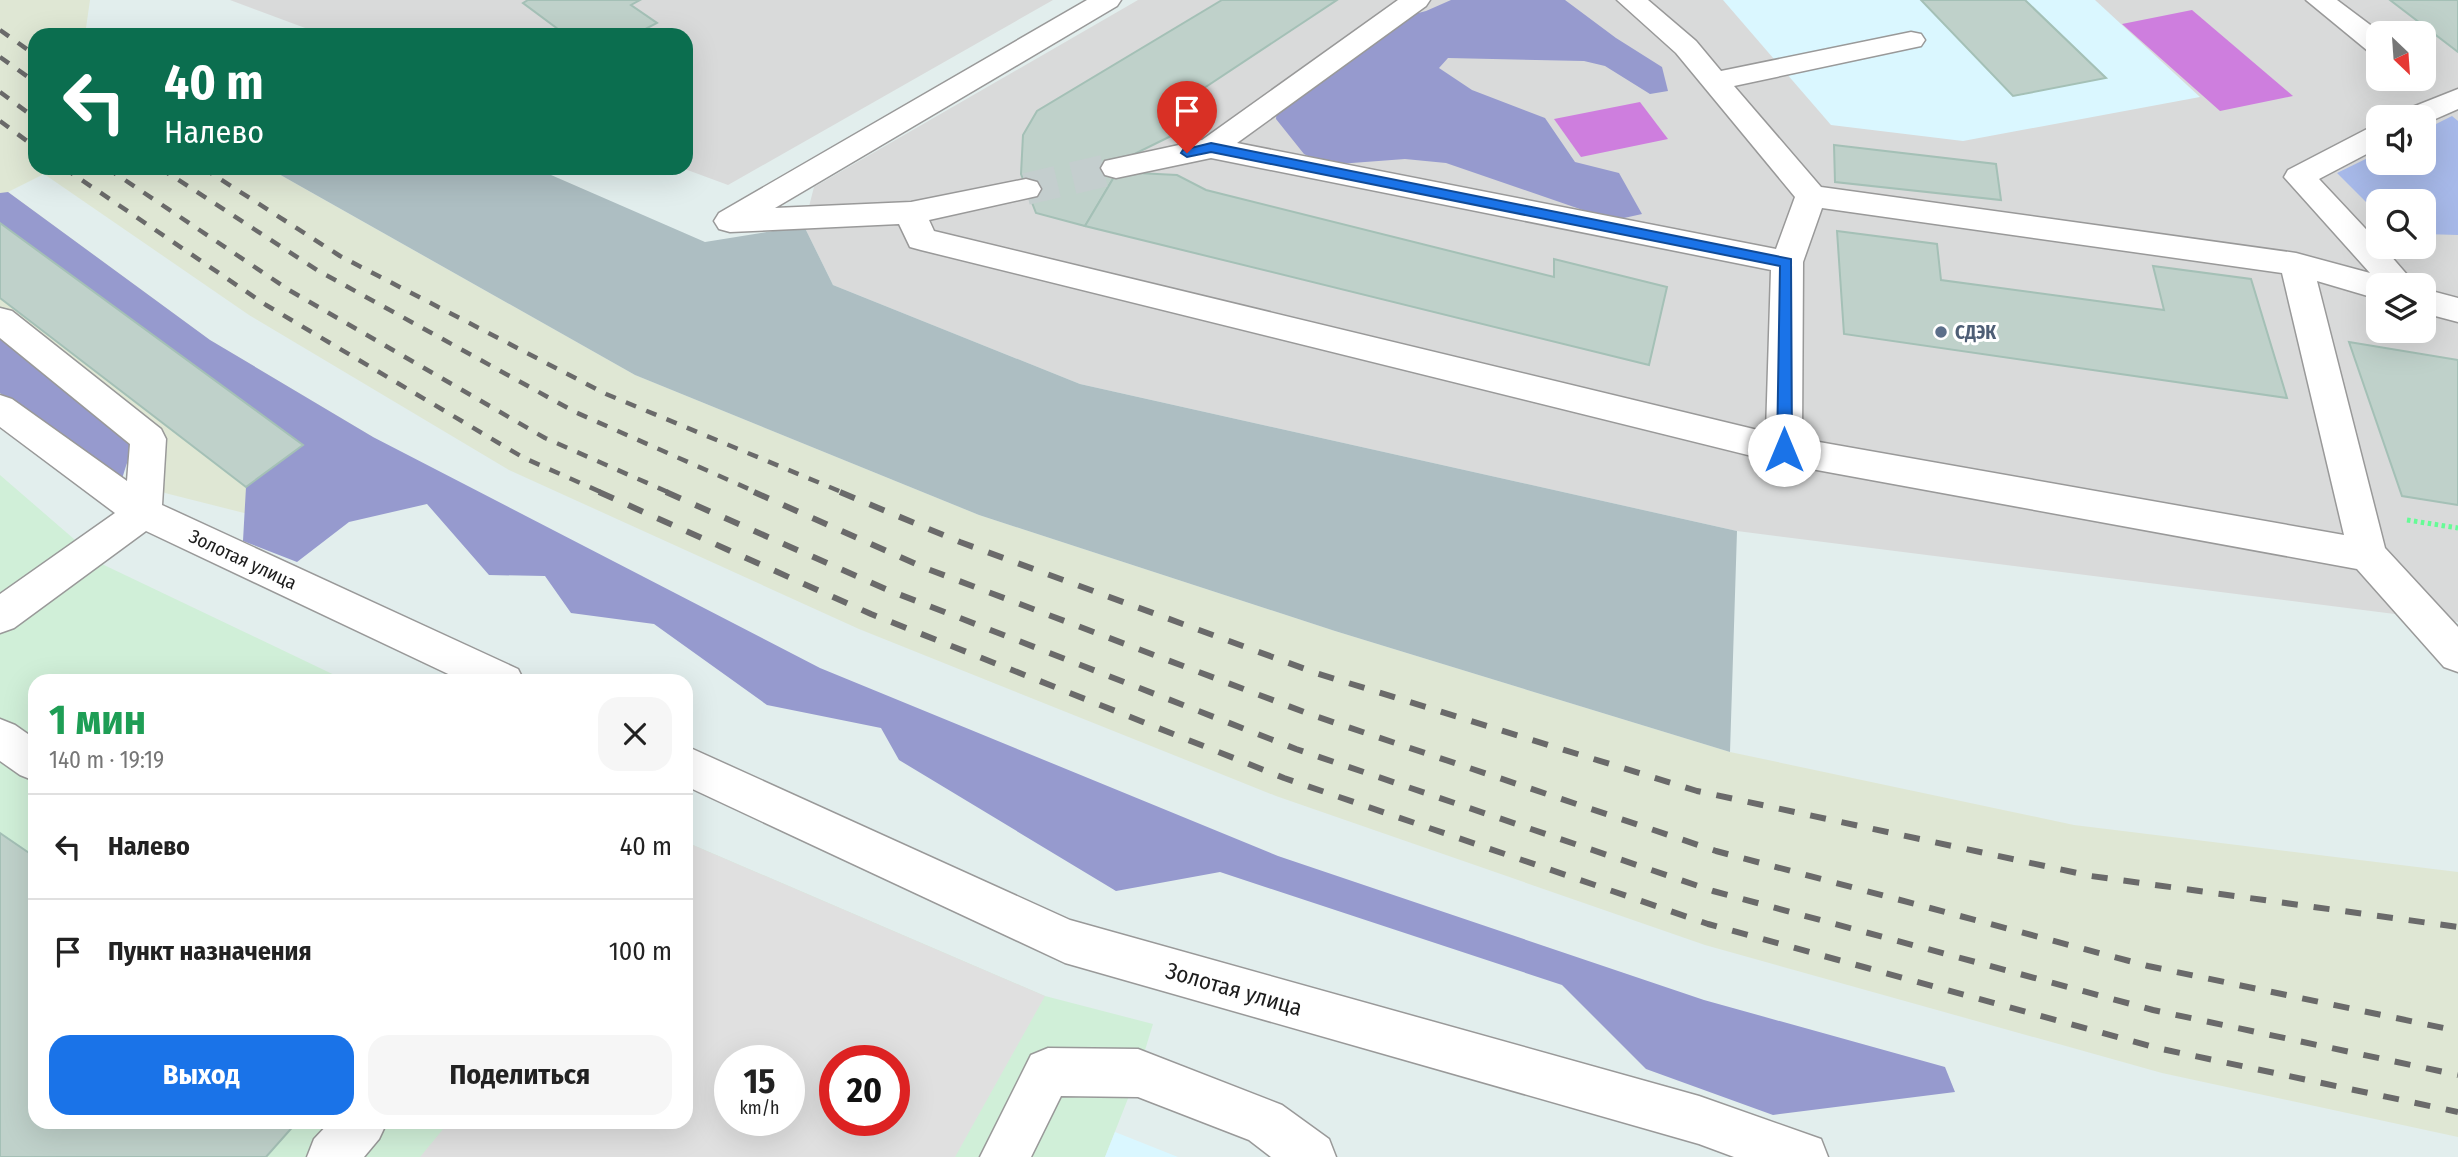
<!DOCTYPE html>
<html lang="ru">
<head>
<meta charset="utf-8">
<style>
	:root { --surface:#fff; --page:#f6f6f6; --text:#222; --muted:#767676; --line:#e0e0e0; --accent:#1a73e8 }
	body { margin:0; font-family:"Fira Sans Condensed",sans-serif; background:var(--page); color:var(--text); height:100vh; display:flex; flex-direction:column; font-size:26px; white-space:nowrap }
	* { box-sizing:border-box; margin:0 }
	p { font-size:23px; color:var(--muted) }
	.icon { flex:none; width:38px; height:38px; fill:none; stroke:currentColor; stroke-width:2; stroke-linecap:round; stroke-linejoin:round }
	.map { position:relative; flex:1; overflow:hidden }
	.details { position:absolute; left:28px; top:674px; width:665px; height:455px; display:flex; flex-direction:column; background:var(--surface); border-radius:21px; box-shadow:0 7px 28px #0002 }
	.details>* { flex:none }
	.hud { position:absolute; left:28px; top:28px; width:665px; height:147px; border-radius:21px; box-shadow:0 7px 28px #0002; background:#0b6e4f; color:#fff; overflow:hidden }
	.needle { width:46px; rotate:155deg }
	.buttons { position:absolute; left:2366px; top:21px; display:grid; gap:14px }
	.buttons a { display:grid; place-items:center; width:70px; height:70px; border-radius:14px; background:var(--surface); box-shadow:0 7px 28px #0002; font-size:35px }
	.speed { position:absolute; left:714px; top:1045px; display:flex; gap:14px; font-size:35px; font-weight:700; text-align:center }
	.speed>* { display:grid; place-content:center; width:91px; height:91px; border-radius:50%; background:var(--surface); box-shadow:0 7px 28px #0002; line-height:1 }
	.speed small { font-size:18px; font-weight:400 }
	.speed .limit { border:10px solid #d22; background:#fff; color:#111 }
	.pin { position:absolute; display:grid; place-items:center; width:60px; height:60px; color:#fff; margin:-72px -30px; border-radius:50% 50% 50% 0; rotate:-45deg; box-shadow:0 0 7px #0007 }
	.pin .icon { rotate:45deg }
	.me { position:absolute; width:77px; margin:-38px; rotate:0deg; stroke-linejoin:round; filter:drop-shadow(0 0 5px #0008) }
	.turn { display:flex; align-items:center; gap:24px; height:147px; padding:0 21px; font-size:32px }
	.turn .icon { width:91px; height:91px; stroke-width:2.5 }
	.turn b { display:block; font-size:49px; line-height:60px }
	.round { display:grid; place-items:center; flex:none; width:74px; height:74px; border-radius:21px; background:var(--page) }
	.head { display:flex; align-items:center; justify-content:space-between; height:119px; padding:0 21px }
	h1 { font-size:42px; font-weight:700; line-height:52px; color:#1e9e55 }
	.cta { display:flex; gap:14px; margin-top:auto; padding:14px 21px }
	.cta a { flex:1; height:80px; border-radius:21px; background:var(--accent); color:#fff; font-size:28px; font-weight:700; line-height:80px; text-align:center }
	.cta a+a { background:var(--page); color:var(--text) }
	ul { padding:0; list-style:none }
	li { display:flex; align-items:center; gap:21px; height:105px; padding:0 21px; border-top:2px solid var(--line) }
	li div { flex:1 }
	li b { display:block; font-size:26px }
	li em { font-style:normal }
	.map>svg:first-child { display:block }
	.residential { fill:#d9dada; fill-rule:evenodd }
	.commercial { fill:#d0efd8; fill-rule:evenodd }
	.industrial { fill:#dfe7d4 }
	.education { fill:#daf7ff }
	.construction { fill:#adbec2 }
	.grass { fill:#a7b9e9 }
	.forest { fill:#969ace }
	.pitch { fill:#ce7ede }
	.parking { fill:#e0e0e0; fill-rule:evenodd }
	.building { fill:#bfd1ca; stroke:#a4c0b6; stroke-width:2 }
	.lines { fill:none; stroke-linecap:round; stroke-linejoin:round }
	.minor-tunnel { stroke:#c4cece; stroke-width:32; stroke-dasharray:32 16; stroke-linecap:butt }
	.minor-casing { stroke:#999; stroke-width:3 }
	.path { stroke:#66fb96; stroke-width:5; stroke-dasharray:3.5 3.5; stroke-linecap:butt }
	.minor { fill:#fff; fill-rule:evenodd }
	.rail-far1 { stroke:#6a6a6a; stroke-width:4.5; stroke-dasharray:11 11; stroke-linecap:butt }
	.rail { stroke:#6a6a6a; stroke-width:6; stroke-dasharray:16 16; stroke-linecap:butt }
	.route { fill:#1a73e8; stroke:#114b97; stroke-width:2 }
	.service-dot { fill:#5c6f8a; stroke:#fff; stroke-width:2.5 }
	.labels { text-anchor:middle; stroke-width:6; stroke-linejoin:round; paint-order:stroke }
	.service-label { font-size:19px; font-weight:bold; fill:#4e5e75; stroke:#fff; text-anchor:start }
	.street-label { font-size:19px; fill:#1c1c1c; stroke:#fff }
	.near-street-label { font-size:23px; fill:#1c1c1c; stroke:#fff }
</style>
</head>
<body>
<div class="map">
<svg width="2458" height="1157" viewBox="0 0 2458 1157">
	<rect width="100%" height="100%" fill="#e2eeed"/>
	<g class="residential">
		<polygon points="230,0 1053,0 728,185 682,168 686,168 686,35 324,35"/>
		<path d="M1138,0H2458V622L1737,531L1080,384L833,285L804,226L814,187ZM2378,33H2424V79H2378ZM2378,117H2424V163H2378ZM2378,201H2424V247H2378ZM2378,285H2424V331H2378Z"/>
	</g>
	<path class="commercial" d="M0,475L104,565L347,681H35V1122H686V842L1045,996L1153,1024L1138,1073L1105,1157H0ZM730,1060H789V1120H730ZM835,1060H894V1120H835Z"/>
	<polygon class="industrial" points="0,0 90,0 85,35 35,35 35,168 268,168 635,375 979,515 1335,631 1730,752 2074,825 2458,872 2458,1137 2162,1073 1705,945 1276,796 859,629 509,470 249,315 44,174 8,192 210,340 373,437 260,517 165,493 0,355"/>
	<g class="education">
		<polygon points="1723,0 2095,0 2200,97 1963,141 1831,125"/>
		<polygon points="1115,1132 1178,1157 1105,1157"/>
	</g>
	<polygon class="construction" points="285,168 535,168 705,242 804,226 833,285 1080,384 1737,531 1730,752 1335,631 979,515 635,375 277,173"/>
	<polygon class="grass" points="2452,116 2458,121 2458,235 2424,234 2424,201 2378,201 2378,214 2337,173 2378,153 2378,163 2424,163 2424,130"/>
	<g class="forest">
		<polygon points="1451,0 1565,0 1616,38 1662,67 1668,91 1650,94 1605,66 1584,61 1448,58 1439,68 1472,90 1545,118 1575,162 1619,173 1642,214 1624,218 1603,217 1446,163 1405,159 1325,165 1304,154 1276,119 1277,106 1391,20 1426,11"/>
		<polygon points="8,192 210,340 373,437 820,668 1278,856 1704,1000 1945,1067 1955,1092 1773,1115 1646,1069 1562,985 1220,872 1116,891 899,760 881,728 767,705 654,624 571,613 545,576 489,575 427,504 349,522 297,562 243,541 246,487 303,445 0,223 0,193"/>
		<polygon points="0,328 7,328 132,447 121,482 0,393"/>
	</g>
	<g class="pitch">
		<polygon points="2192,10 2293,96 2220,111 2122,24"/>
		<polygon points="1640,102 1668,139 1581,157 1554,119"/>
	</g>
	<path class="parking" d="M686,842L1045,996L955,1157H420L449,1122H686ZM789,1060V1120H730V1060ZM894,1060V1120H835V1060Z"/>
	<g class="building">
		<polygon points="528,0 640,0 631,5 657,23 634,35 566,35 523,3"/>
		<polygon points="1222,0 1337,0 1174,108 1171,136 1114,164 1117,172 1085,226 1036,213 1021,174 1023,135 1037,111"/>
		<polygon points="1921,0 2025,0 2106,78 2013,96"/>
		<polygon points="2390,0 2458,0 2458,52"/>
		<polygon points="1834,145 1996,164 2001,200 1835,182"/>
		<polygon points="1117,172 1177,175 1206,190 1554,277 1554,259 1667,287 1649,365 1085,226"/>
		<polygon points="0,223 303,445 246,487 0,298"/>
		<polygon points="1837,231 1937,244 1941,280 2164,310 2153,266 2251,279 2287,398 1844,334"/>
		<polygon points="2349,342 2458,360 2458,505 2402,496"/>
		<polygon points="0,833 35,857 35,1122 297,1122 266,1157 0,1157"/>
	</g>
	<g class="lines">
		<polyline class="minor-tunnel" points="1026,189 1116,168"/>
		<defs>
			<g id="minor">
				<path d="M1087,0H1121L1117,6L775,208L911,202L1026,179L1037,182L1041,189L1037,196L929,220L934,231L1766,432L1771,270L1211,158L1116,178L1105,175L1101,168L1105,161L1202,140L1398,0H1430L1426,6L1237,143L1776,249L1795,197L1676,53L1617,0H1648L1696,41L1721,71L1911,32L1921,34L1925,40L1921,46L1734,86L1821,187L2296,253L2370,273L2284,177L2288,170L2367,129L2378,126V148L2319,179L2378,242V247H2383L2416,285H2378V299L2317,281L2385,548L2458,627V672L2444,667L2357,569L1784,464L921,250L910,247L899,224L730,232L719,229L714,221L719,213ZM1822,208L2282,273L2344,535L1802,439L1803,262Z"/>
				<polygon points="2306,0 2337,0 2381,33 2378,33 2378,53 2368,51"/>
				<polygon points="2458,89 2458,109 2424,124 2424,117 2400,117 2405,110"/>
				<polygon points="2424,289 2458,298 2458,322 2424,313"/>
				<polygon points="0,308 12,311 161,429 166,439 162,505 518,669 524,681 463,681 146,531 14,628 0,633 0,594 115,513 0,427 0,395 12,399 127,481 130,444 0,338"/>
				<polygon points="0,719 15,725 35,739 35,781 20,775 0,761"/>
				<polygon points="686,746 1070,920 1699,1096 1821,1139 1828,1157 1734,1157 1699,1144 1065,963 686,786"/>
				<polygon points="1048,1048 1138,1049 1282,1105 1329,1139 1336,1157 1271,1157 1249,1140 1138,1097 1061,1096 1031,1157 980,1157 1031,1055"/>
				<polygon points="330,1122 387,1122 379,1139 364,1157 307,1157 314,1139"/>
			</g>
		</defs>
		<use href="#minor" class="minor-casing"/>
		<polyline class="path" points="2407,520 2458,528"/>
		<use href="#minor" class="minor"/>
		<g class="rail-far1">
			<polyline points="0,30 35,55"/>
			<polyline points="0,57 35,82"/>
			<polyline points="0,92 35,118"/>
			<polyline points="0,121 35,147"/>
			<polyline points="64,168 266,305 524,458 603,493"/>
			<polyline points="107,168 289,290 545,438 670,493"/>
			<polyline points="160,168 317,270 575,412 758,493"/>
			<polyline points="203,168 340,256 606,394 844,493"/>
		</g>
		<g class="rail">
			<polyline points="599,492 871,614 1284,778 1708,924 2157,1048 2458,1112"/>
			<polyline points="666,492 888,590 1296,749 1713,891 2153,1010 2458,1075"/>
			<polyline points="754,492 925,568 1312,715 1716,851 2148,966 2458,1031"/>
			<polyline points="840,492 960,542 1316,673 1697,791 2091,876 2458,927"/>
		</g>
	</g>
	<polygon class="route" points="1211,143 1791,259 1792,450 1784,456 1777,450 1780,266 1211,152 1187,157 1181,153 1183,150"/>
	<circle class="service-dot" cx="1941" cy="332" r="7"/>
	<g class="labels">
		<g class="service-label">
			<text x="1955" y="339">СДЭК</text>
		</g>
		<g class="street-label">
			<text transform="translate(243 559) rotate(25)" y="7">Золотая улица</text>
		</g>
		<g class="near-street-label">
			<text transform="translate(1234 989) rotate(16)" y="8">Золотая улица</text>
		</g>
	</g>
</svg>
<div class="buttons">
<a><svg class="needle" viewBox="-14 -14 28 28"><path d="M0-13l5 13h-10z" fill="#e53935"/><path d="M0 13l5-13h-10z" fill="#767676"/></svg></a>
<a><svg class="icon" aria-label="sound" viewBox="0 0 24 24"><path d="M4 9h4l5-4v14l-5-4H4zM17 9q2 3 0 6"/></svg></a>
<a><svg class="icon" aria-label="search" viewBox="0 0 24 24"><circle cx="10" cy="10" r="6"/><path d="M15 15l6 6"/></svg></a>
<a><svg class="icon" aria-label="layers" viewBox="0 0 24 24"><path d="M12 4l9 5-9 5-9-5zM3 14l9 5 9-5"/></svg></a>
</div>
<div class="speed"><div>15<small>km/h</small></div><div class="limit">20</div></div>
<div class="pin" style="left:1187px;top:153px;background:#d93025"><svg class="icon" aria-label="arrive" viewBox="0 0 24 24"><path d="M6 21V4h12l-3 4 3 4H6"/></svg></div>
<svg class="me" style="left:1784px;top:450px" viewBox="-20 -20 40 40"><circle r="19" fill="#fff"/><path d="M0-13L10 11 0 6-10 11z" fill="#1a73e8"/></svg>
<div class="hud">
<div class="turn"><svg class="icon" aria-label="left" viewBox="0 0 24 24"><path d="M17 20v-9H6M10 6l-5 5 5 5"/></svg><div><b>40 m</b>Налево</div></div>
</div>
<section class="details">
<div class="head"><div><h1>1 мин</h1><p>140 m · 19:19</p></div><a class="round"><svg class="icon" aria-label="close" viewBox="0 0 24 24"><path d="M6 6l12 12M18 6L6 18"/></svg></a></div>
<ul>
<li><svg class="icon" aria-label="left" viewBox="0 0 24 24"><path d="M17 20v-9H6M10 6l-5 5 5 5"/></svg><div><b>Налево</b></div><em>40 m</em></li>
<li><svg class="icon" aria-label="arrive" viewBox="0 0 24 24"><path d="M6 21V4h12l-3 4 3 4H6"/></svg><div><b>Пункт назначения</b></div><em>100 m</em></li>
</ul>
<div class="cta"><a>Выход</a><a>Поделиться</a></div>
</section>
</div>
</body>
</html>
